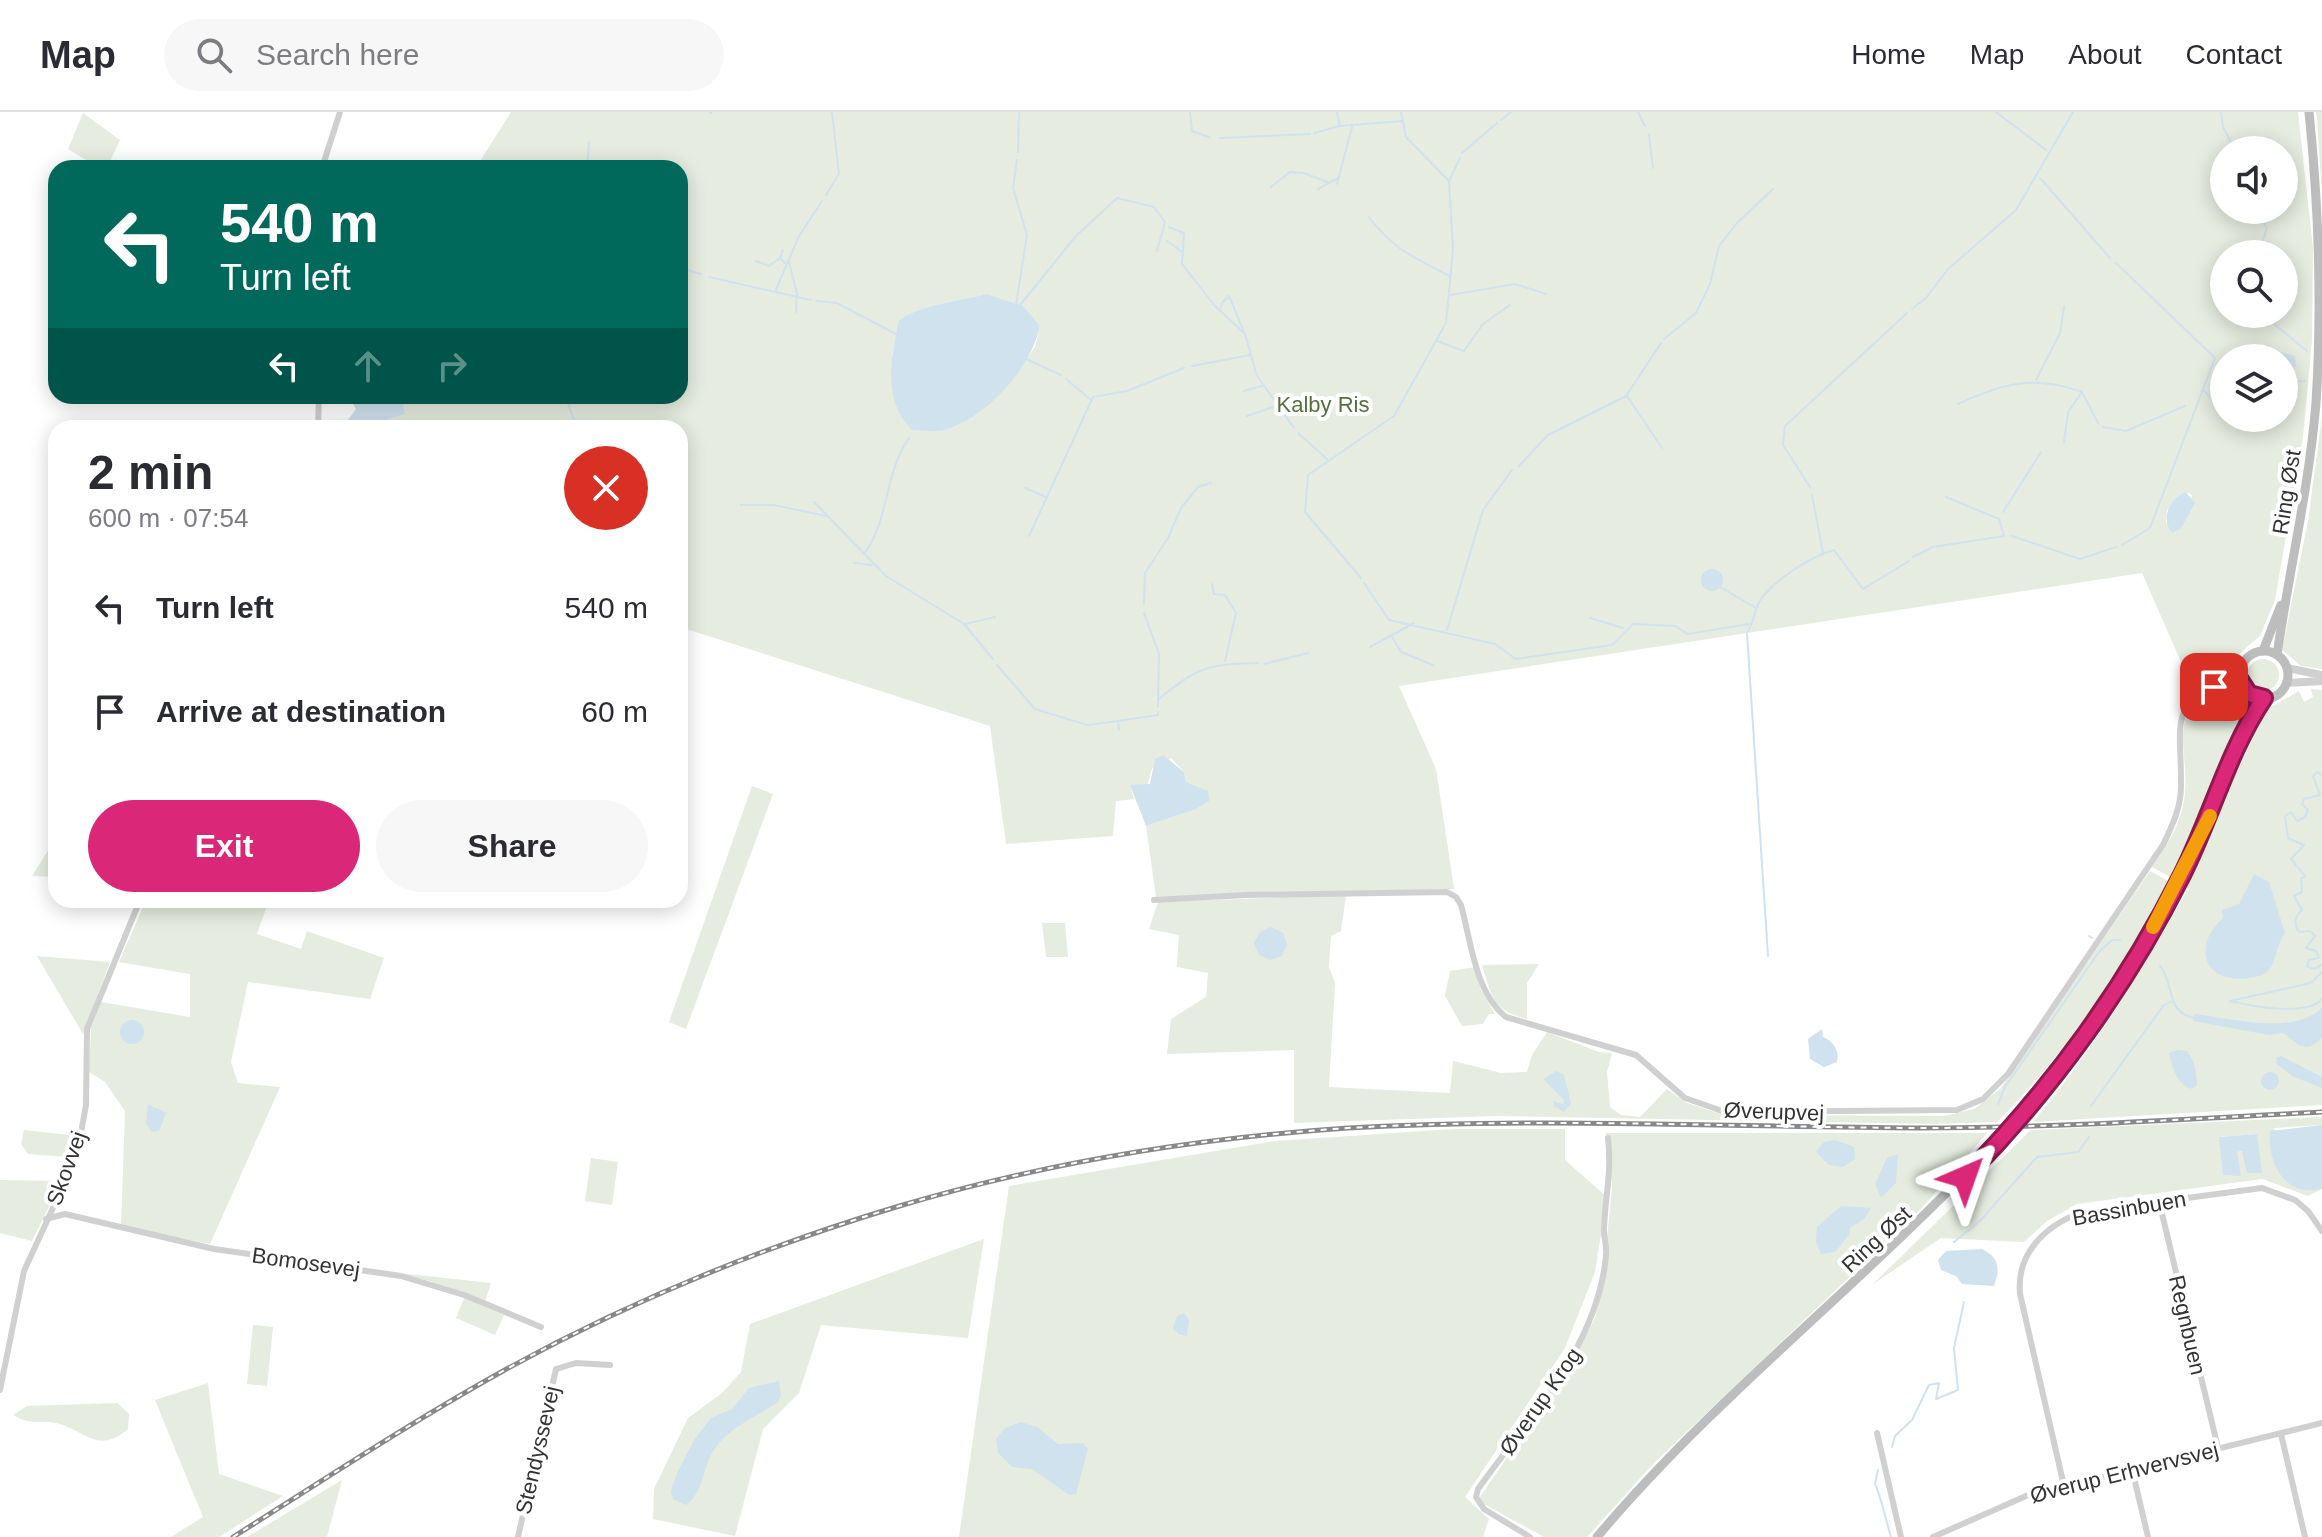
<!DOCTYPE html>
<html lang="en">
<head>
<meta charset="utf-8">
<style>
	:root { --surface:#fff; --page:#f7f7f7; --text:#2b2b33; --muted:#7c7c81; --line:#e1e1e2; --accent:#db2777 }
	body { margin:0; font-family:Helvetica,sans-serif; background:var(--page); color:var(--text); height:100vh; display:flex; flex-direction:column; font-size:30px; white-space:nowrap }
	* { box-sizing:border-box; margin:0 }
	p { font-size:26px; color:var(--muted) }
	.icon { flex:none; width:44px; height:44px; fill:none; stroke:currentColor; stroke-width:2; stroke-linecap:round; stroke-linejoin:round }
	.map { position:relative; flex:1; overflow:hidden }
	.details { position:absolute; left:48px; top:308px; width:640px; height:488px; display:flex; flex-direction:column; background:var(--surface); border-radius:24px; box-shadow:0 4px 20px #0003 }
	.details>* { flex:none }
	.banner { position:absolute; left:48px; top:48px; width:640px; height:244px; border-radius:24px; box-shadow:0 4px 20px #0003; background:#00695c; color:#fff; overflow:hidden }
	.buttons { position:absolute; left:2210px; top:24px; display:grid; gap:16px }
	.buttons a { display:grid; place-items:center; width:88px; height:88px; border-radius:50%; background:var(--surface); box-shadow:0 4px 20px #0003; font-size:40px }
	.pin { position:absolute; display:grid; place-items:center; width:68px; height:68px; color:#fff; margin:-34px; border-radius:16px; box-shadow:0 4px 12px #0006 }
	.me { position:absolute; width:88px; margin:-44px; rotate:43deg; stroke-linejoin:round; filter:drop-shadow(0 0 6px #0008) }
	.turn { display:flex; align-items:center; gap:28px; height:168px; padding:0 40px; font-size:36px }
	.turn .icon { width:104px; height:104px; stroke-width:2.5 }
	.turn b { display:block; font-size:56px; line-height:68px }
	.lanes { display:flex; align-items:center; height:76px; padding:0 40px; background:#0003; justify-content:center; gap:40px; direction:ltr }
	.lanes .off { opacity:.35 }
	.round { display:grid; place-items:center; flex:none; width:84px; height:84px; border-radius:42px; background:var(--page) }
	.summary { display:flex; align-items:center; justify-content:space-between; height:136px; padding:0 40px }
	h1 { font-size:48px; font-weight:600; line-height:60px }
	.button { display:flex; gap:16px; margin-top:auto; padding:16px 40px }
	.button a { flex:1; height:92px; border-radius:48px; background:var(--accent); color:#fff; font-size:32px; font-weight:600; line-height:92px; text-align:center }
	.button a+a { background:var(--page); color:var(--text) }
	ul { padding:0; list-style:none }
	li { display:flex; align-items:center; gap:24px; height:104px; padding:0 40px }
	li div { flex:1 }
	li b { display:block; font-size:30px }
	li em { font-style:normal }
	header { display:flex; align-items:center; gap:48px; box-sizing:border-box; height:112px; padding:0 40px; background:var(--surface); border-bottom:2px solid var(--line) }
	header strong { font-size:38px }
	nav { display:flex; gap:44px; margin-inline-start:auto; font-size:28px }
	.search { width:560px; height:72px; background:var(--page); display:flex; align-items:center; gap:20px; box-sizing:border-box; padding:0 28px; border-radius:44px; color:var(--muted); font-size:30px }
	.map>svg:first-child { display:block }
	.green { fill:#e6ecdf; fill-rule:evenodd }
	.water { fill:#cfe2ee }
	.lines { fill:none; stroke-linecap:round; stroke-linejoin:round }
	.stream { stroke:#cfe2ee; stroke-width:2 }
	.minor { stroke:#d0d0d0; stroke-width:6 }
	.tertiary { stroke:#d0d0d0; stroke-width:8 }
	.secondary { stroke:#bdbdbd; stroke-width:9 }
	.rail-casing { stroke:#888; stroke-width:5 }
	.rail { stroke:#fff; stroke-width:2; stroke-dasharray:6; stroke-linecap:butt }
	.route-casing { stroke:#8e194d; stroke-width:20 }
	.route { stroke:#db2777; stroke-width:14 }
	.slow { stroke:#f59e0b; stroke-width:14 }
	.labels { text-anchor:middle; stroke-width:8; stroke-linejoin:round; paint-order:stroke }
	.park-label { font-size:22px; fill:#56703f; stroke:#fff }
	.street-label { font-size:22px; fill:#333; stroke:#fff }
</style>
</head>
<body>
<header>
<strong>Map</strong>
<div class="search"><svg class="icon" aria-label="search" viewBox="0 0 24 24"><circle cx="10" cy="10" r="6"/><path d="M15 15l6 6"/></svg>Search here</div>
<nav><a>Home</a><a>Map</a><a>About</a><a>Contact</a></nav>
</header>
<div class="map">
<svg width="2322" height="1425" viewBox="0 0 2322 1425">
	<rect width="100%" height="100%" fill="#fff"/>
	<g class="green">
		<path d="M511,0H2298L2313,137L2312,228L2303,325L2275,488L2260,524L2238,543L2229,564L2192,575L2142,461L1399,574L1436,657L1454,777L1156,785L1146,714L1194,698L1207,679L1186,670L1184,660L1171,646L1152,656L1147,675L1130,673L1134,687L1116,689L1113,724L1006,732L990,614L680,515V316L387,315L388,307L402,289L395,284H680V56H476ZM2224,38H2284V98H2224ZM2224,142H2284V202H2224ZM986,182L1040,214L1035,235L1011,268L892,244L899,208C925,191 956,190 986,182ZM2224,246H2284V306H2224ZM2186,380L2192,383L2189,400L2166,411L2167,398Z"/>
		<polygon points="2316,0 2322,0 2322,83 2317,6"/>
		<polygon points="83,1 120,28 107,56 99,56 68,37"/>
		<polygon points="2322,304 2322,557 2301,554 2282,538 2308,409"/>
		<circle cx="2263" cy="563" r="16"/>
		<path d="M2232,573C2238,575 2243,579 2244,586C2248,618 2189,734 2172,766L2152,755C2165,736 2178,717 2183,694C2195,638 2155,596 2232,573Z"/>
		<path d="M2311,577L2322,578V993L2033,1010C2093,938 2142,859 2188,777L2184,772L2266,598L2299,579L2304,590L2313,585Z"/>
		<polygon points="752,674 773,682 686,917 669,910"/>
		<polygon points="56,726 56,765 32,764"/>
		<path d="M2150,759L2170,770C2121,857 2069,939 1997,1010L1935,1012L1496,1004L1294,1011V938L1167,942L1171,907L1206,885L1208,861L1177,855L1179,823L1149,817L1158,790L1346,783L1341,819L1331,824L1329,855L1335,871L1329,975L1450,981L1453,949L1501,961L1527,960L1532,943L1547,920L1599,940L1612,941L1607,960L1610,995L1621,1003L1640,1005L1667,977L1687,991L1724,1003L1944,1004L1974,997L2000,977Z"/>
		<polygon points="146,788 269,788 257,822 301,837 307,819 384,846 370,887 248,870 231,950 238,971 280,975 210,1132 121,1115 125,999 105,970 89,960 91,916 101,890 190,905 190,862 119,850"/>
		<polygon points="1042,811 1065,811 1068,845 1046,845"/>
		<polygon points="37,844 110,850 83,922"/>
		<path d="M1539,852L1527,871V907C1492,898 1492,885 1482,853Z"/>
		<polygon points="1475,855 1481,878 1495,902 1489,902 1483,912 1462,914 1445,884 1450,859"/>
		<path d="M2322,1005V1013L2274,1016L2319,1078L2322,1077L2308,1084L2262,1067L2077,1092L2047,1109L2024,1130L1941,1126L1873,1172L2031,1018ZM2257,1022L2243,1039L2236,1040L2219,1025Z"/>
		<polygon points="1453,1017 1565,1017 1565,1048 1607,1085 1595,1160 1565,1236 1465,1385 1489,1407 1483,1425 959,1425 1009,1074 1275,1029"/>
		<polygon points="24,1018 78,1024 70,1045 28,1042 21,1032"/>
		<polygon points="1605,1021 1987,1021 1921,1097 1654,1351 1587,1425 1544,1425 1482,1391 1480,1385 1568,1257 1595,1206 1602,1175 1612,1076 1609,1026"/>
		<polygon points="591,1046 618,1050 612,1093 585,1089"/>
		<polygon points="0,1068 62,1069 32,1129 0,1121"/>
		<polygon points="984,1127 968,1226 821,1213 799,1281 763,1317 735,1424 653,1407 654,1377 688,1306 722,1281 741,1260 750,1212"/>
		<polygon points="390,1160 491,1171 485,1190 429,1169"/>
		<polygon points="464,1186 504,1203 495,1223 456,1206"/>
		<polygon points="253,1213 273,1215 267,1274 247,1272"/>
		<polygon points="208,1271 219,1362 283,1384 219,1425 171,1425 203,1405 155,1288"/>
		<path d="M117,1291L129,1302L128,1317C97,1343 85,1318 56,1311C37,1307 35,1315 13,1303L27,1294Z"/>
		<polygon points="342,1368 327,1425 247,1425"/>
	</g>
	<g class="water">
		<path d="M986,182L1023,194L1040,214C1031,256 987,306 944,318C935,320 922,318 912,318C882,288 891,246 899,208C925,191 956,190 986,182Z"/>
		<polygon points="2279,240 2295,244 2296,254 2284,260 2284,246 2274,246"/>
		<polygon points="364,284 395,284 402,289 405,302 388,307 390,316 342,316 356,297 353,292"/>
		<path d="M2186,380L2195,391L2181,416L2172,421C2160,406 2170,386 2186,380Z"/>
		<circle cx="1712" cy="468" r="11"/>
		<polygon points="1163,643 1184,660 1186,670 1208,679 1209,689 1194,698 1146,714 1130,673 1150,672 1155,647"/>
		<path d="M2254,762L2269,770L2285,821C2276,832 2277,851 2267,860C2262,864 2254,865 2249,866C2203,872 2192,834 2223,806L2222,798L2239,792Z"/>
		<polygon points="1271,815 1283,821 1287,832 1282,844 1270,848 1259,843 1254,831 1260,820"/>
		<path d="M2322,896V926C2304,944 2298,931 2283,921L2269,923L2193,909L2194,902C2231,906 2292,924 2322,896Z"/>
		<circle cx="132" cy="920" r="12"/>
		<path d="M1822,917L1823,925C1833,929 1840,939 1837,950L1824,955L1810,947L1808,927Z"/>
		<path d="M2177,938L2187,939C2194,948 2197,962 2197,973L2192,977C2177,973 2172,955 2169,941Z"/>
		<polygon points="2281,944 2322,965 2322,976 2292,964 2277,952 2276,946"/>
		<polygon points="1557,959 1564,963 1571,991 1564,1000 1554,994 1553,989 1563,992 1564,988 1543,967"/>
		<circle cx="2270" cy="969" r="9"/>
		<polygon points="148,992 166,1001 159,1019 152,1020 146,1012"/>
		<path d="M2322,1013V1077C2285,1086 2267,1051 2270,1019Z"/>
		<polygon points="2257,1022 2262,1061 2247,1061 2242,1039 2237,1040 2241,1064 2223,1063 2219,1025"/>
		<polygon points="1835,1028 1854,1035 1855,1047 1843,1055 1829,1053 1816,1040 1824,1030"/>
		<polygon points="1898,1042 1896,1071 1881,1086 1875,1072 1887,1046"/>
		<polygon points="1841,1094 1871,1096 1864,1107 1850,1116 1849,1123 1835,1140 1821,1142 1816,1130 1817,1115"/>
		<path d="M1982,1137C2000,1146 2000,1157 1994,1174L1962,1172L1956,1164L1941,1158L1938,1148L1946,1139Z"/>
		<polygon points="1184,1201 1189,1208 1187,1224 1178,1222 1173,1216 1177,1204"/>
		<path d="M779,1269L781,1283L778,1290C756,1305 729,1315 714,1338C701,1357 705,1379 686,1393L673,1387L671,1379L677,1361L694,1328L711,1306L732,1297L749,1276Z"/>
		<polygon points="1021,1310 1037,1315 1058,1332 1083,1331 1088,1336 1076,1382 1069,1383 1032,1357 1012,1355 998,1341 996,1327 1005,1316"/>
	</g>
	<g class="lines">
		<g class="stream">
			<polyline points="710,0 711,1"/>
			<polyline points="1190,0 1192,19 1209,25"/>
			<polyline points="1337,0 1340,14"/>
			<polyline points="1401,0 1406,25 1449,69"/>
			<polyline points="1638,0 1645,14"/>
			<polyline points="1996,0 2046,38"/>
			<polyline points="2221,0 2223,15 2235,38"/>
			<polyline points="1501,8 1511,0"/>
			<polyline points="1314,21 1340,14 1403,9"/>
			<polyline points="1649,22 1653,56"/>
			<polyline points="1220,26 1310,22"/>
			<polyline points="1018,40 1019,0"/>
			<polyline points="1462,41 1497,11"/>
			<polyline points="587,56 589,30"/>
			<polyline points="2040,66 2110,146"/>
			<polyline points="1337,72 1352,15"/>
			<polyline points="1271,75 1290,60 1304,61 1329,71"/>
			<polyline points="1318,77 1338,66"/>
			<polyline points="826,83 839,62 832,0"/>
			<polyline points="2254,98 2267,116 2258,142"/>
			<path d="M1368,104C1396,140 1411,143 1449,164"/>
			<polyline points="1169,115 1184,121 1182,152 1215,194 1245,222 1257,264 1294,316"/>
			<polyline points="1167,129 1182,140"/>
			<polyline points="783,138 780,146 785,151"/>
			<polyline points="756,149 769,154 780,146"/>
			<polyline points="789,150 797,182 796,200"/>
			<polyline points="2116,151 2215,246 2150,416 2122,433"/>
			<polyline points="680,156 701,162"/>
			<polyline points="709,165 811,188"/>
			<polyline points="775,180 799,124 822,89"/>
			<polyline points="1450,183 1515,172 1546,182"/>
			<polyline points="817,189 837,191 896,222"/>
			<polyline points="1021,192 1076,124 1117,86 1154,95 1165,110 1157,139"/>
			<polyline points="1016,193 1027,123 1013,76 1017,48"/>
			<polyline points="1912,197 1927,185 1947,158 2016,98 2073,0"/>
			<polyline points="1220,199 1222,191 1229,184 1244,220"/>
			<polyline points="2262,202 2307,239"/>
			<polyline points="1664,227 1696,201 1710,172 1719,134 1736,112 1773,77"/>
			<polyline points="1437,229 1464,239 1483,212 1510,193"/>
			<polyline points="1026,247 1061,263"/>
			<polyline points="1192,254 1250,243"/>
			<polyline points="1066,267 1091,288"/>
			<polyline points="2036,268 2060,221 2064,195"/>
			<polyline points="2284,270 2305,269"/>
			<polyline points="1244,279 1262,274"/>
			<polyline points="2204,279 2212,287 2224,290"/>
			<polyline points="565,284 577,316"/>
			<polyline points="1627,284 1662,336"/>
			<path d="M1958,292C2003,271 2034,263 2082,280L2098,311"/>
			<polyline points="569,293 581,284"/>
			<polyline points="1247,304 1276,294"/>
			<polyline points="2103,315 2126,319 2185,294"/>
			<polyline points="1298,321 1327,347"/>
			<polyline points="2064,330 2068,300 2082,280"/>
			<polyline points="1519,354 1548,323 1626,284 1661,231"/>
			<polyline points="1810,375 1783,333 1785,314 1907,201"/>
			<polyline points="1025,376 1046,385"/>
			<polyline points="1812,383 1823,441"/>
			<polyline points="814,390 886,464 964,512 993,547"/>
			<polyline points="741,393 774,393 826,404"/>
			<polyline points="2003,400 2041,340"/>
			<polyline points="1029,424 1093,285 1127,279 1184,256"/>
			<polyline points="2012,424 2080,447 2116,435"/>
			<path d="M864,442C890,407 884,361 909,326"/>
			<polyline points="1913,445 1933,435 2004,424 1999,407 1946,385"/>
			<polyline points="854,451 872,453"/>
			<polyline points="1361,466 1305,400 1308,363 1394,304 1446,211 1453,138 1449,69 1460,46"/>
			<polyline points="1364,471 1389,508 1495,532 1516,547 1612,533 1633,512 1676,514 1687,522 1749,512"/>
			<polyline points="1212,472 1214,482 1225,483 1236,501 1225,549"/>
			<polyline points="1720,475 1756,496"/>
			<polyline points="1144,492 1145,461 1168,426 1181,396 1198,375 1211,371"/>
			<polyline points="1144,501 1159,542 1158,595"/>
			<polyline points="1590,506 1623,516"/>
			<polyline points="965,512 995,505"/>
			<polyline points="1447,518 1483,398 1512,358"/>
			<polyline points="1392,525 1401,540 1433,553"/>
			<polyline points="1370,535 1414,511"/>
			<polyline points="1264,552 1308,541"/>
			<polyline points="997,553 1035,597 1087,613 1118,609"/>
			<path d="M1158,588C1195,556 1210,551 1258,551"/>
			<polyline points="1119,618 1118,609 1158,603 1158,600"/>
			<path d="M2322,663L2317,660L2313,664L2320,683L2304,687L2302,692L2308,698L2305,705L2297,709L2291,700L2285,704L2288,726L2304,733L2291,747L2305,764L2301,767L2302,780L2294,784L2302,798C2295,805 2293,811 2299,820L2310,819L2315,824L2306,836L2316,839L2319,846L2309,848L2307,854L2314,857L2322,853"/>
			<polyline points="2089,824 2092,826"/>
			<path d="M1768,844L1747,521C1754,512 1754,497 1761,487C1776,467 1811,444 1834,438L1863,477L1909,449"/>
			<path d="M2160,854C2175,872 2165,900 2194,906"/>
			<path d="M2322,860L2312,870L2302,873L2230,889C2250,894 2307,905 2322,887"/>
			<polyline points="1998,992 2005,975 2099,840 2112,828 2120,828"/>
			<polyline points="2091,994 2163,894 2172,889"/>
			<polyline points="1954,1130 1980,1109 2037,1045 2078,1040 2089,1025"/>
			<polyline points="1892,1335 1895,1324 1912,1308 1929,1273 1939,1271 1936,1287 1958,1278 1954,1236 1964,1190"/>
			<path d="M1878,1358L1875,1372C1879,1379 1888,1415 1891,1425"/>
		</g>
		<g class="minor">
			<polyline points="322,56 340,0"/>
			<polyline points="318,316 319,284"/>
			<path d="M1154,788L1246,783L1447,780L1456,785L1461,793C1471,829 1475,881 1506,905L1636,943L1685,986L1725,1000L1957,998L1983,987L2008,962L2163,733C2172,714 2181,696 2181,674C2182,611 2164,587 2240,568"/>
			<polyline points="2159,1089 2218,1336"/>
			<polyline points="46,1107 65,1102 214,1137 401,1164 464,1183 541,1215"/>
			<polyline points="0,1278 24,1159 64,1072 81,1021 86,993 87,917 140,788"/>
			<polyline points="1877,1321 1901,1425"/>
			<polyline points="2281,1322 2305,1425"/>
			<polyline points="2132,1357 2148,1425"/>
			<path d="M2064,1374L2020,1182C2016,1141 2046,1113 2082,1100L2262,1076L2295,1088L2308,1099L2322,1119"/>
			<polyline points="518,1425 556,1257 576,1251 610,1253"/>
			<path d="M1530,1425L1484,1397L1476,1385L1478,1377C1529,1306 1598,1234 1606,1143C1607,1135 1604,1127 1604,1118C1605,1084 1612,1062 1608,1026"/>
			<polyline points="1933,1425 2026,1384 2322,1311"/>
		</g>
		<g class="tertiary">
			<polyline points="2287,556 2322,563"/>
			<polyline points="2286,571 2322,569"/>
		</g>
		<g class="secondary">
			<polyline points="2263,539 2281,493"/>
			<circle cx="2264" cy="563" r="24"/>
			<path d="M2277,543C2289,459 2309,376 2316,291C2322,194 2319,97 2309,0"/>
			<polyline points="2239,625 2249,582"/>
			<path d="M1597,1425C1744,1250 1936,1119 2074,936C2125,869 2169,795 2204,718C2224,675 2237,627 2264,586"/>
		</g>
		<defs>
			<path id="rail" d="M233,1425C322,1369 411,1310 503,1259C628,1190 760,1136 896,1095C1043,1051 1195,1026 1348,1016C1537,1005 1728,1015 1917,1016C2052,1016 2187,1007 2322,1000"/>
		</defs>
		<use href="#rail" class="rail-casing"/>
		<use href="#rail" class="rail"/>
	</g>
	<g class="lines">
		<defs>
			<path id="route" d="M1965,1065C2052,977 2127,873 2182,763C2210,708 2229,637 2264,586L2249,582L2240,568L2214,575"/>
		</defs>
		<use href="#route" class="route-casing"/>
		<use href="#route" class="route"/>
		<polyline class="slow" points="2153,815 2210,704"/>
	</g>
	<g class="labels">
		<g class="park-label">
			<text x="1323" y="300">Kalby Ris</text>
		</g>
		<g class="street-label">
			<text transform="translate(2286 380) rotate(-81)" y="8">Ring Øst</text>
			<text transform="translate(1774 999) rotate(2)" y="8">Øverupvej</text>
			<text transform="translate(66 1056) rotate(-70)" y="8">Skovvej</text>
			<text transform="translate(2129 1096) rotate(-10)" y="8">Bassinbuen</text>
			<text transform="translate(1876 1127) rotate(-43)" y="8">Ring Øst</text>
			<text transform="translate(306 1150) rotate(8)" y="8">Bomosevej</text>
			<text transform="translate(2188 1213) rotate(77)" y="8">Regnbuen</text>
			<text transform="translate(1540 1289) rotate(-55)" y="8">Øverup Krog</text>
			<text transform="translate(537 1338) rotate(-77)" y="8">Stendyssevej</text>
			<text transform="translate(2124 1360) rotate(-14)" y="8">Øverup Erhvervsvej</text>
		</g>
	</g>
</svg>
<div class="buttons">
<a><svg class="icon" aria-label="sound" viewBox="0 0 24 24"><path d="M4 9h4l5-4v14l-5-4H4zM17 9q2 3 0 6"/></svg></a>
<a><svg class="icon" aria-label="search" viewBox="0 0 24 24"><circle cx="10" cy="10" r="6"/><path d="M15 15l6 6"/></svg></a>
<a><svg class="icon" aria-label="layers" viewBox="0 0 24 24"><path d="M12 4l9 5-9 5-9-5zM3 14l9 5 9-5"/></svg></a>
</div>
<div class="pin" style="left:2214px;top:575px;background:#d93025"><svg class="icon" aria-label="arrive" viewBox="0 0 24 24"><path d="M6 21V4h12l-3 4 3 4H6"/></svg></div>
<svg class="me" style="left:1965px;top:1065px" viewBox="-20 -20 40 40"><path d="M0-17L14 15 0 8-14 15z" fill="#db2777" stroke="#fff" stroke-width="4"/></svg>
<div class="banner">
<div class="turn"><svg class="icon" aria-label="left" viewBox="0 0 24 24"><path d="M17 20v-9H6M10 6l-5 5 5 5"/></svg><div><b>540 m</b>Turn left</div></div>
<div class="lanes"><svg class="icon" aria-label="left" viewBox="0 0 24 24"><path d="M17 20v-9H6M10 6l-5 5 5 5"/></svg><svg class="icon off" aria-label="ahead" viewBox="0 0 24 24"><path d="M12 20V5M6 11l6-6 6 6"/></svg><svg class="icon off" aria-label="right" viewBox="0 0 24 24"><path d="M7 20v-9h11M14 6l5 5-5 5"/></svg></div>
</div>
<section class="details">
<div class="summary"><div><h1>2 min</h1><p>600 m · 07:54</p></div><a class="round" style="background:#d93025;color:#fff"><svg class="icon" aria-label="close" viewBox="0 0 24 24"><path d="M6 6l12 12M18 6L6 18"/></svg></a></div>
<ul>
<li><svg class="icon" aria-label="left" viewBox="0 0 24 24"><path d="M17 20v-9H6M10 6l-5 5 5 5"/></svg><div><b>Turn left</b></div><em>540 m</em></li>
<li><svg class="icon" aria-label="arrive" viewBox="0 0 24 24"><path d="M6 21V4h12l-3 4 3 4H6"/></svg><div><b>Arrive at destination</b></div><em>60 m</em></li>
</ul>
<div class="button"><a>Exit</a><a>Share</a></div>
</section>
</div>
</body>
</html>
